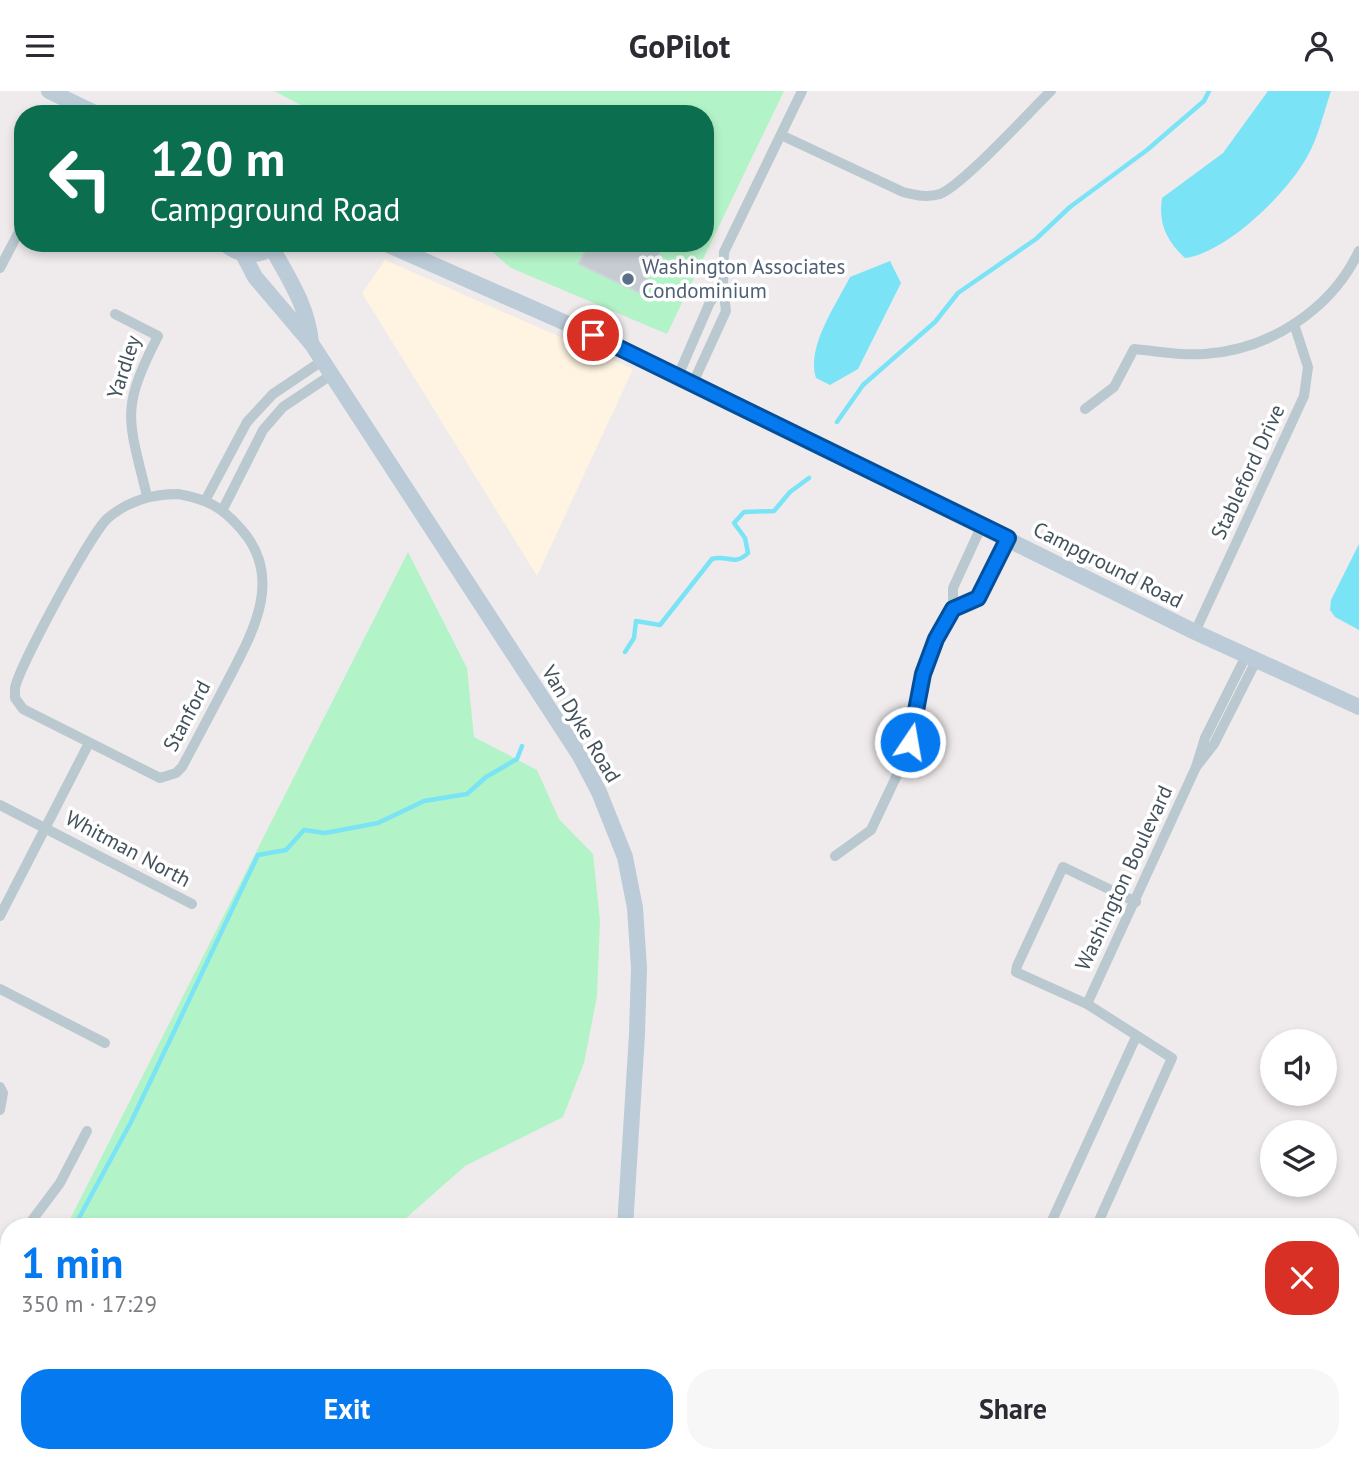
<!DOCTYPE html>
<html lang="en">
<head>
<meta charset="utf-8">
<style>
	:root { --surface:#fff; --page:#f7f7f7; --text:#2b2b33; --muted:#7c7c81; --accent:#0479f0 }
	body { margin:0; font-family:"PT Sans",sans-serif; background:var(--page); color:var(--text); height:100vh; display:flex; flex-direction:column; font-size:26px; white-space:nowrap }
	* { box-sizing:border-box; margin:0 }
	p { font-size:23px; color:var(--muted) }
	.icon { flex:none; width:38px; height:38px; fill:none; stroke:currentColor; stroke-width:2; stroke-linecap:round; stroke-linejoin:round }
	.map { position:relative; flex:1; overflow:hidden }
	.panel { position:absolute; left:0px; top:1127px; width:1360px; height:245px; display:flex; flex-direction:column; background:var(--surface); border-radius:28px 28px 0 0; box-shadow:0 4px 10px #0003 }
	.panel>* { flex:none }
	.banner { position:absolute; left:14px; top:14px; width:700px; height:147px; border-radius:28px; box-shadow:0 4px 10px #0003; background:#0b6e4f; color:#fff; overflow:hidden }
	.controls { position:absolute; left:1260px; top:938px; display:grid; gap:14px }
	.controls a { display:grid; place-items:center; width:77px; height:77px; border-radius:50%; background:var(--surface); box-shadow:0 4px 10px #0003; font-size:35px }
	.pin { position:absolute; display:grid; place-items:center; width:60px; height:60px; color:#fff; margin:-30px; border:4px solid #fff; border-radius:50%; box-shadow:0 2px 7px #0007 }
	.me { position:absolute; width:77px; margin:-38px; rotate:12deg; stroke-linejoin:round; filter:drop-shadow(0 0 5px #0008) }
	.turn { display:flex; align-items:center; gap:24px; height:147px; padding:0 21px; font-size:32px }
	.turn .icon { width:91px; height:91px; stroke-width:2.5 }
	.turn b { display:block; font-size:49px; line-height:60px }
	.round { display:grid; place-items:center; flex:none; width:74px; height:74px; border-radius:28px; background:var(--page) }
	.headline { display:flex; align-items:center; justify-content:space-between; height:119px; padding:0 21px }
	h1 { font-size:42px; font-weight:700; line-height:52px; color:var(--accent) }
	.primary-button { display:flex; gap:14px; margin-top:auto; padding:14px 21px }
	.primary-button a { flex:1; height:80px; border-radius:28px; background:var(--accent); color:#fff; font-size:28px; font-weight:700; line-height:80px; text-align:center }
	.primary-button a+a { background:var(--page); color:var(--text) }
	header { display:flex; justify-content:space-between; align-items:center; height:91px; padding:0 21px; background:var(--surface); font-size:32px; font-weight:700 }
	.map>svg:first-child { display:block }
	.commercial { fill:#fef4e1 }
	.green { fill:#b3f3c8 }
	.water { fill:#7be3f6 }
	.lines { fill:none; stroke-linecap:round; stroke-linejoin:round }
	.stream { stroke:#7be3f6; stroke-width:4.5 }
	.building { fill:#c7ccd2; stroke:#cfd2d9; stroke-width:2 }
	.highway-casing { stroke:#688dad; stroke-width:23 }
	.street { stroke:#bac8d0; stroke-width:10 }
	.secondary { stroke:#bbcbd8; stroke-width:16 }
	.highway { stroke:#7da2c2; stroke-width:19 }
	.route-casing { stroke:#034f9c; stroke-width:18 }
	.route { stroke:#0479f0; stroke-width:12 }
	.service-dot { fill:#5c6f8a; stroke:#fff; stroke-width:2.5 }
	.labels { text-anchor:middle; stroke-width:7; stroke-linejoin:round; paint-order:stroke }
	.service-label { font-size:21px; fill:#4e5e75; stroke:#fff; text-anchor:start }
	.street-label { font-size:21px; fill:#42515b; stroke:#fff }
</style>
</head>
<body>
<header><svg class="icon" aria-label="menu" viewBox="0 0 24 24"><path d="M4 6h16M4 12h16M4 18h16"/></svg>GoPilot<svg class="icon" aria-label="person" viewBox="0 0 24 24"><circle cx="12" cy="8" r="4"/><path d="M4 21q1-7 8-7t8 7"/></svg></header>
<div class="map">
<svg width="1359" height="1372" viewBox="0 0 1359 1372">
	<rect width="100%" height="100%" fill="#efebec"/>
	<polygon class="commercial" points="385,169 633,278 537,485 362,202"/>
	<g class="green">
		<polygon points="274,0 784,0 667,243 511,177 482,152 705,152 705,23 318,23"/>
		<polygon points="408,461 467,577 474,646 537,679 559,728 593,763 600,830 597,905 584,972 563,1026 465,1075 396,1136 66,1136"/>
	</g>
	<g class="water">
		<path d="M1268,0H1331C1324,21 1318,47 1307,66C1287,102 1227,162 1185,167C1167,150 1158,133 1162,107L1223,62Z"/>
		<path d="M890,170L901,192L858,278L830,294L816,287C806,256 836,214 850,186Z"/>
		<polygon points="1359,453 1359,539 1335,526 1330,519 1331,509"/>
		<polygon points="642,1363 700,1363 695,1372 634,1372"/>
	</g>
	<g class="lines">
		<g class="stream">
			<polyline points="837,331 863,294 935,231 958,202 1036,148 1070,116 1147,59 1204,10 1209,0"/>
			<path d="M625,561L634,547L636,530L660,534L712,468C727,463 734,476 748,462L745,447L734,432L744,421L774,420L790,401L809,387"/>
			<polyline points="74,1136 131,1031 258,764 286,759 304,739 325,742 378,732 424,710 467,703 486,686 517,668 522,655"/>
			<polyline points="0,1233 9,1229"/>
		</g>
	</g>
	<polygon class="building" points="589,152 664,152 640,202 579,173"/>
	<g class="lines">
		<defs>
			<g id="highway">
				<polyline points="0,1309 9,1307"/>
				<polyline points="0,1368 23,1363"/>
			</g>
		</defs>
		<use href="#highway" class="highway-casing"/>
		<g class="street">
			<path d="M781,44L903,101C916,104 927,107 940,103C962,95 1030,20 1051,0"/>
			<polyline points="0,177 23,133"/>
			<polyline points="723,195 724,161 802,0"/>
			<path d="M115,223L158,245C120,319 128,327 147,405"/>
			<polyline points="678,285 710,211 723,195 726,220 693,292"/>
			<path d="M1085,318L1114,296L1134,258C1158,260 1181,265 1204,263C1269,259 1331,219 1359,160"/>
			<path d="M178,403C207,408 222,416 241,438C285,487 252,543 227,591C212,620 197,648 182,676L176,682L160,687L23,618L15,607V597C19,576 92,440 108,427C129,409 152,403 178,403Z"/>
			<polyline points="206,408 247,331 273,303 322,270"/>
			<polyline points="223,418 263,339 283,316 331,284"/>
			<polyline points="953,518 978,507 1008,447"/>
			<polyline points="1195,541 1304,305 1308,276 1294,233"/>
			<polyline points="1247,563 1205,647 1196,676 1214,653 1257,568"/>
			<polyline points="0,714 192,813"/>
			<polyline points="835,765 871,739 906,665 914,636 923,583 936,548 953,518 953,497 982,434"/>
			<polyline points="0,825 89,652"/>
			<polyline points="0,898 105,952"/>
			<polyline points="1087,913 1196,676"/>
			<polyline points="0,996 3,1002 0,1019"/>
			<polyline points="27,1136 60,1092 87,1040"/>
			<polyline points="1049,1136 1136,946"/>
			<polyline points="1096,1136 1172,967 1087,913 1016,881 1017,875 1063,776 1136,811"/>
			<polyline points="0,1157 9,1150"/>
			<polyline points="1351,1177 1359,1159"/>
			<polyline points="1339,1363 1343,1372"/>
		</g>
		<g class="secondary">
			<polyline points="49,0 97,23"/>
			<path d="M224,152C241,167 261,167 278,152"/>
			<polyline points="384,152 593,244 1195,541 1359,616"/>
			<path d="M272,157C289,188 308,216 311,252"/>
			<polyline points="243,163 255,186 311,252 580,665 599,701 625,766 635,817 639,877 637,943 625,1136"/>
			<polyline points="973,1363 985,1372"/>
			<polyline points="1026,1363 1032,1372"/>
		</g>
		<use href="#highway" class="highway"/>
	</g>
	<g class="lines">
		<defs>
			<polyline id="route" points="593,244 1008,447 978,507 953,518 936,548 923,583 910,651"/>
		</defs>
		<use href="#route" class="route-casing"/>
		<use href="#route" class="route"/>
	</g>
	<circle class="service-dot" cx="628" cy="188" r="7"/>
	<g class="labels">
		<g class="service-label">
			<text x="642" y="183">Washington Associates<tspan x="642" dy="24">Condominium</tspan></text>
		</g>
		<g class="street-label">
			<text transform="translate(124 276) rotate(-72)" y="7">Yardley</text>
			<text transform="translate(1248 381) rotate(-65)" y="7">Stableford Drive</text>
			<text transform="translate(1108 474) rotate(27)" y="7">Campground Road</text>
			<text transform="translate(187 625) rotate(-62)" y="7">Stanford</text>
			<text transform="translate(581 633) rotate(59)" y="7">Van Dyke Road</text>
			<text transform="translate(128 758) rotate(28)" y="7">Whitman North</text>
			<text transform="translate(1124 787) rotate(-65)" y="7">Washington Boulevard</text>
		</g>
	</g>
</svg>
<div class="controls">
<a><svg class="icon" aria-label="sound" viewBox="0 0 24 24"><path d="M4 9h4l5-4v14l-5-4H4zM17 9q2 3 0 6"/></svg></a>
<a><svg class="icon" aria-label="layers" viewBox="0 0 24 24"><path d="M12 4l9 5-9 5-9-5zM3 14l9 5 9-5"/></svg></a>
</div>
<div class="pin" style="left:593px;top:244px;background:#d93025"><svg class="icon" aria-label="arrive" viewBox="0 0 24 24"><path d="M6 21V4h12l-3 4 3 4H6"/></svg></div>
<svg class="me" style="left:910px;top:651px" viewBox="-20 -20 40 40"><circle r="17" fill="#0479f0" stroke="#fff" stroke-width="3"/><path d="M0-11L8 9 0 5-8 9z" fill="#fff"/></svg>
<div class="banner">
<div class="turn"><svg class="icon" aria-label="left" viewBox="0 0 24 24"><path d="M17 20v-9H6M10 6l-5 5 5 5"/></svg><div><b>120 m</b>Campground Road</div></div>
</div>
<section class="panel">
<div class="headline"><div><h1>1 min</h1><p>350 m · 17:29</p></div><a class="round" style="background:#d93025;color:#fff"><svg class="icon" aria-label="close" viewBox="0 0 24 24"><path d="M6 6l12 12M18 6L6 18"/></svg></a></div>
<div class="primary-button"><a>Exit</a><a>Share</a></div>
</section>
</div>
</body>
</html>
